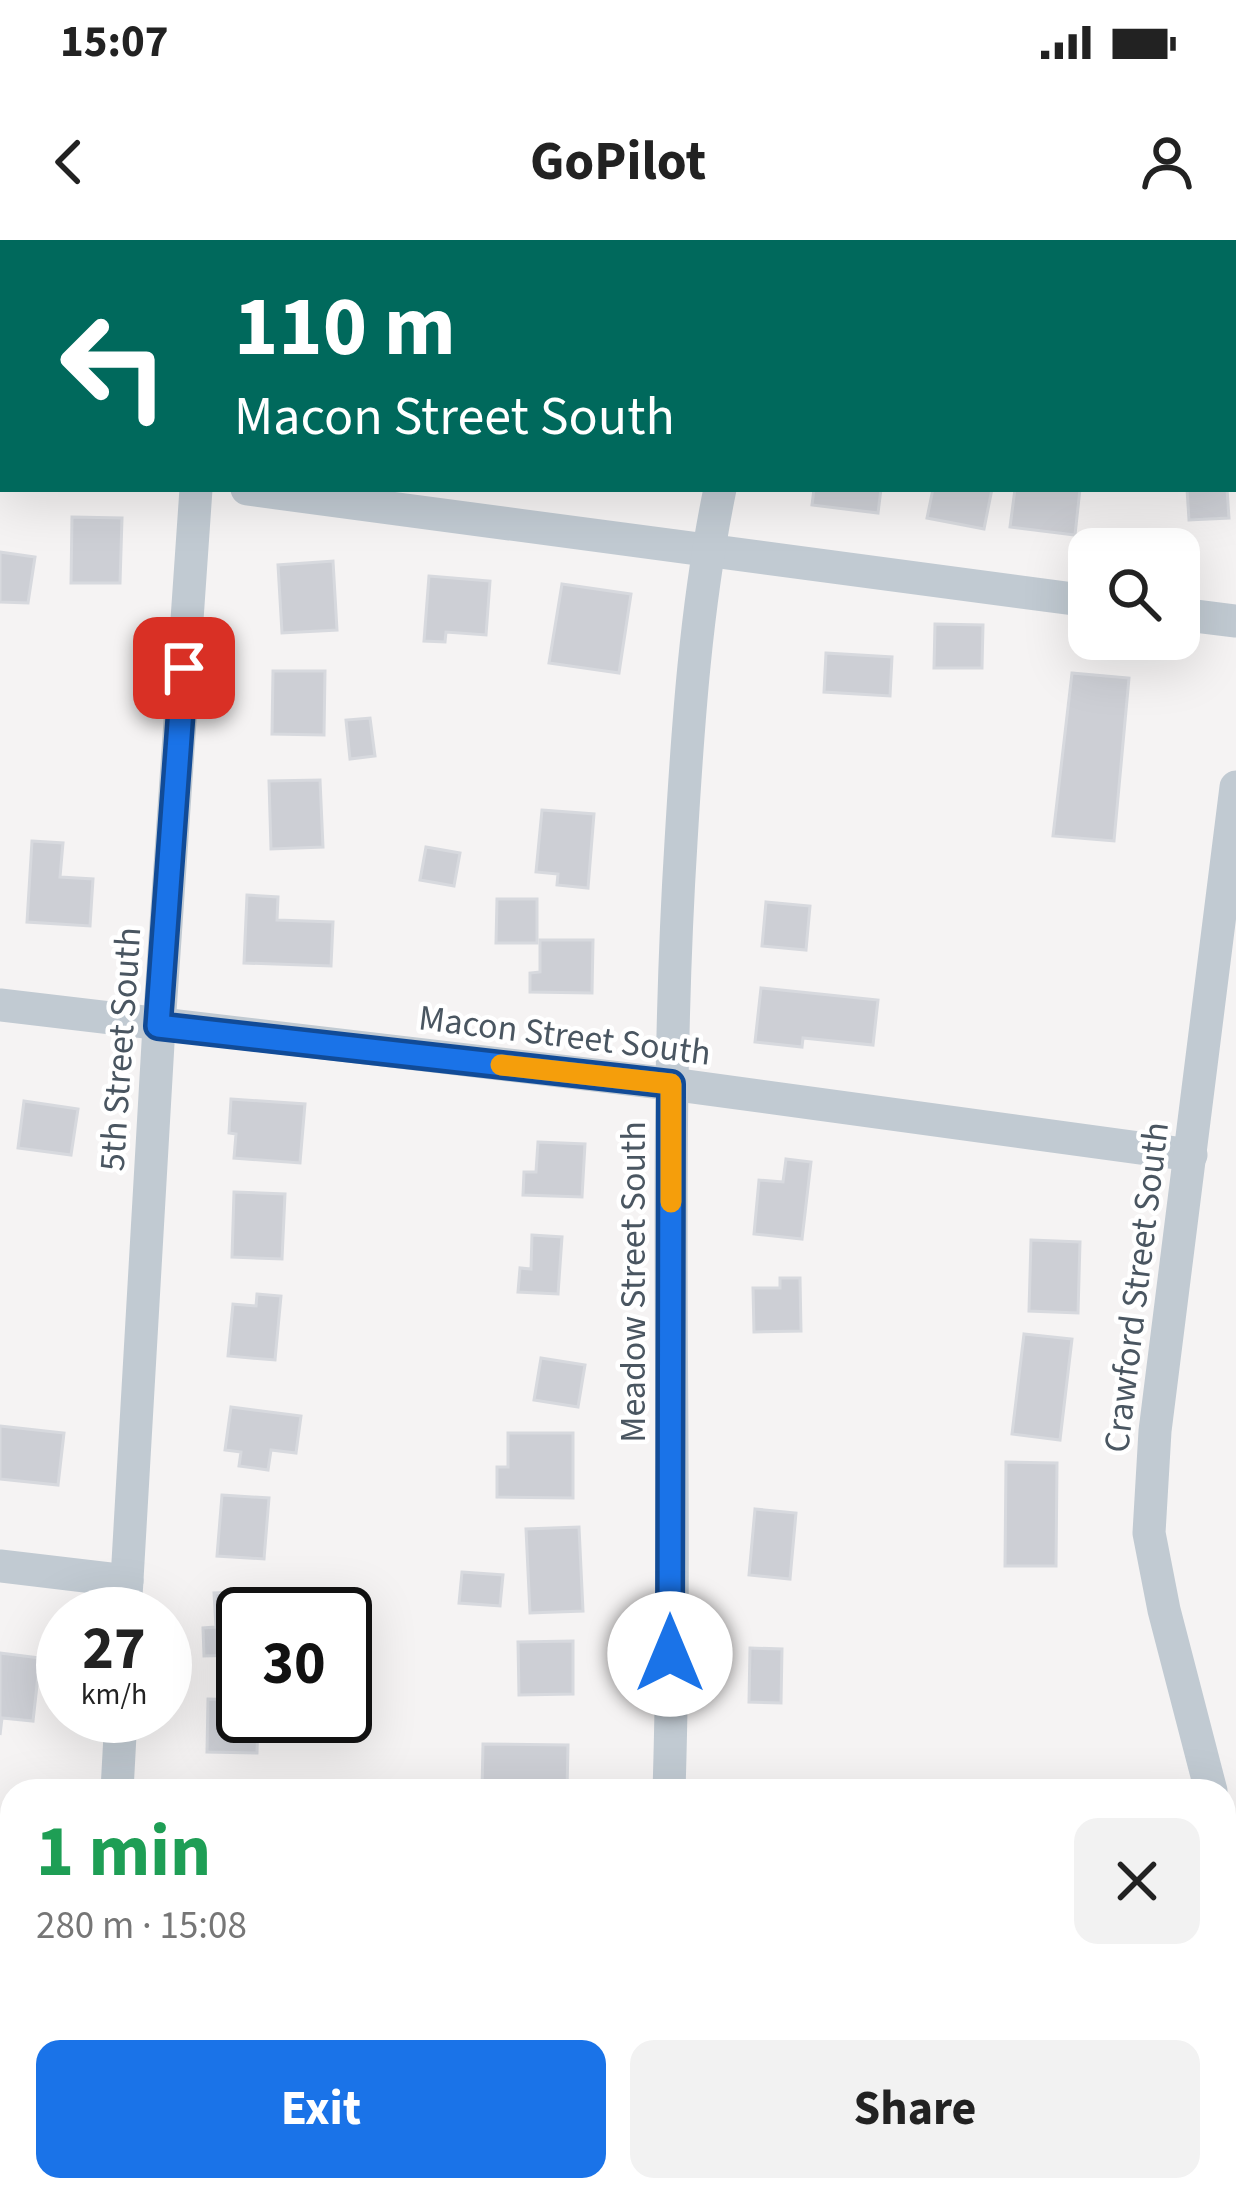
<!DOCTYPE html>
<html lang="en">
<head>
<meta charset="utf-8">
<style>
	:root { --surface:#fff; --page:#f2f2f2; --text:#222; --muted:#767676; --accent:#1a73e8 }
	body { margin:0; font-family:"Source Sans 3",sans-serif; background:var(--page); color:var(--text); height:100vh; display:flex; flex-direction:column; font-size:45px; white-space:nowrap }
	* { box-sizing:border-box; margin:0 }
	p { font-size:39px; color:var(--muted) }
	.icon { flex:none; width:66px; height:66px; fill:none; stroke:currentColor; stroke-width:2; stroke-linecap:round; stroke-linejoin:round }
	.map { position:relative; flex:1; overflow:hidden }
	.sheet { position:absolute; left:0px; top:1539px; width:1236px; height:423px; display:flex; flex-direction:column; background:var(--surface); border-radius:36px 36px 0 0; box-shadow:0 12px 48px #0002 }
	.sheet>* { flex:none }
	.banner { position:absolute; left:0px; top:0px; width:1236px; height:252px; box-shadow:0 12px 48px #0002; background:#00695c; color:#fff; overflow:hidden }
	.fabs { position:absolute; left:1068px; top:288px; display:grid; gap:24px }
	.fabs a { display:grid; place-items:center; width:132px; height:132px; border-radius:24px; background:var(--surface); box-shadow:0 12px 48px #0002; font-size:60px }
	.speed { position:absolute; left:36px; top:1347px; display:flex; gap:24px; font-size:60px; font-weight:700; text-align:center }
	.speed>* { display:grid; place-content:center; width:156px; height:156px; border-radius:50%; background:var(--surface); box-shadow:0 12px 48px #0002; line-height:1 }
	.speed small { font-size:30px; font-weight:400 }
	.speed .limit { border:6px solid #111; border-radius:18px; background:#fff; color:#111 }
	.pin { position:absolute; display:grid; place-items:center; width:102px; height:102px; color:#fff; margin:-51px; border-radius:24px; box-shadow:0 6px 18px #0006 }
	.me { position:absolute; width:132px; margin:-66px; rotate:0deg; stroke-linejoin:round; filter:drop-shadow(0 0 9px #0008) }
	.turn { display:flex; align-items:center; gap:42px; height:252px; padding:0 36px; font-size:54px }
	.turn .icon { width:156px; height:156px; stroke-width:2.5 }
	.turn b { display:block; font-size:84px; line-height:102px }
	.round { display:grid; place-items:center; flex:none; width:126px; height:126px; border-radius:24px; background:var(--page) }
	.summary { display:flex; align-items:center; justify-content:space-between; height:204px; padding:0 36px }
	h1 { font-size:72px; font-weight:700; line-height:90px; color:#1e9e55 }
	.cta { display:flex; gap:24px; margin-top:auto; padding:24px 36px }
	.cta a { flex:1; height:138px; border-radius:24px; background:var(--accent); color:#fff; font-size:48px; font-weight:700; line-height:138px; text-align:center }
	.cta a+a { background:var(--page); color:var(--text) }
	.status { display:flex; justify-content:space-between; align-items:center; height:84px; padding:0 60px; background:var(--surface); direction:ltr }
	.status svg { height:33px; fill:currentColor }
	header { display:flex; justify-content:space-between; align-items:center; height:156px; padding:0 36px; background:var(--surface); font-size:54px; font-weight:700 }
	.map>svg:first-child { display:block }
	.green { fill:#c3f1d5 }
	.building { fill:#cdcfd5; stroke:#d7d9de; stroke-width:3 }
	.lines { fill:none; stroke-linecap:round; stroke-linejoin:round }
	.minor { stroke:#c1cad2; stroke-width:33 }
	.route-casing { stroke:#114b97; stroke-width:30 }
	.route { stroke:#1a73e8; stroke-width:21 }
	.slow { stroke:#f59e0b; stroke-width:21 }
	.labels { text-anchor:middle; stroke-width:9; stroke-linejoin:round; paint-order:stroke }
	.street-label { font-size:36px; fill:#4a5661; stroke:#fff }
</style>
</head>
<body>
<div class="status"><b>15:07</b><svg viewBox="0 0 49 12"><path d="M0 12V9h3v3zM5 12V6h3v6zM10 12V3h3v9zM15 12V0h3v12zM26 1h20v11H26zM47 4h2v5h-2z"/></svg></div>
<header><svg class="icon" aria-label="back" viewBox="0 0 24 24"><path d="M15 5l-7 7 7 7"/></svg>GoPilot<svg class="icon" aria-label="person" viewBox="0 0 24 24"><circle cx="12" cy="8" r="4"/><path d="M4 21q1-7 8-7t8 7"/></svg></header>
<div class="map">
<svg width="1236" height="1961" viewBox="0 0 1236 1961">
	<rect width="100%" height="100%" fill="#f5f3f3"/>
	<polygon class="green" points="0,1665 12,1670 12,1950 115,1950 116,1961 0,1961"/>
	<g class="building">
		<polygon points="814,249 881,249 878,273 812,265"/>
		<polygon points="933,249 992,249 984,289 927,278"/>
		<polygon points="1015,249 1080,249 1075,295 1010,287"/>
		<polygon points="1187,249 1227,249 1229,278 1189,280"/>
		<polygon points="72,277 122,278 120,343 71,343"/>
		<polygon points="0,312 35,317 28,363 0,362"/>
		<polygon points="333,321 337,390 282,393 278,325"/>
		<polygon points="429,336 490,341 486,395 446,392 445,402 424,401"/>
		<polygon points="562,344 631,354 619,433 549,423"/>
		<polygon points="935,384 983,385 982,428 934,428"/>
		<polygon points="826,413 892,417 890,456 824,452"/>
		<polygon points="273,431 325,431 324,495 272,494"/>
		<polygon points="1072,433 1129,438 1114,601 1053,596"/>
		<polygon points="370,478 375,516 350,519 346,480"/>
		<polygon points="320,540 323,607 271,609 269,541"/>
		<polygon points="542,570 594,574 588,648 557,645 558,634 536,632"/>
		<polygon points="32,601 63,603 60,637 93,639 90,686 27,682"/>
		<polygon points="426,607 460,613 454,646 420,640"/>
		<polygon points="247,655 278,657 277,680 333,682 331,726 244,723"/>
		<polygon points="497,659 537,659 537,703 496,703"/>
		<polygon points="766,662 810,666 806,710 762,706"/>
		<polygon points="540,700 593,700 592,753 530,752 530,733 540,732"/>
		<polygon points="761,748 878,760 873,805 803,798 802,807 755,802"/>
		<polygon points="231,859 305,864 300,923 234,918 236,894 229,893"/>
		<polygon points="24,861 78,869 71,915 18,908"/>
		<polygon points="538,902 585,904 582,957 523,955 524,932 536,932"/>
		<polygon points="786,919 811,922 802,999 754,994 759,940 783,942"/>
		<polygon points="234,952 285,954 282,1019 232,1017"/>
		<polygon points="532,995 562,997 558,1054 518,1052 520,1028 531,1029"/>
		<polygon points="1031,1000 1080,1002 1078,1073 1029,1071"/>
		<polygon points="780,1038 800,1038 801,1091 754,1092 753,1048 780,1048"/>
		<polygon points="257,1054 281,1056 275,1120 228,1116 233,1064 256,1066"/>
		<polygon points="1024,1094 1072,1099 1060,1200 1012,1194"/>
		<polygon points="541,1118 585,1125 578,1167 534,1160"/>
		<polygon points="231,1167 301,1176 296,1213 271,1210 268,1230 239,1226 241,1212 225,1210"/>
		<polygon points="0,1186 64,1193 58,1245 0,1239"/>
		<polygon points="508,1193 573,1193 573,1258 497,1257 497,1227 508,1227"/>
		<polygon points="1006,1222 1057,1223 1056,1326 1005,1326"/>
		<polygon points="222,1255 269,1258 264,1319 217,1316"/>
		<polygon points="755,1269 796,1273 790,1339 749,1335"/>
		<polygon points="579,1287 583,1371 530,1373 526,1289"/>
		<polygon points="462,1332 503,1335 500,1366 459,1363"/>
		<polygon points="262,1351 263,1374 243,1374 243,1415 204,1416 203,1388 216,1387 214,1353"/>
		<polygon points="573,1401 573,1454 519,1455 518,1402"/>
		<polygon points="750,1408 782,1409 781,1463 749,1462"/>
		<polygon points="0,1413 40,1418 33,1481 2,1478 0,1495"/>
		<polygon points="208,1459 243,1460 243,1476 258,1476 257,1513 207,1512"/>
		<polygon points="483,1504 568,1505 567,1551 482,1551"/>
	</g>
	<g class="lines">
		<g class="minor">
			<polyline points="228,3 228,0"/>
			<polyline points="764,3 764,0"/>
			<polyline points="0,217 3,218"/>
			<polyline points="247,249 1089,361"/>
			<polyline points="1179,374 1236,381"/>
			<polyline points="0,765 671,844 1191,915"/>
			<polyline points="0,1326 127,1341"/>
			<polyline points="125,1374 159,786 196,249"/>
			<polyline points="117,1551 121,1476"/>
			<path d="M669,1551C679,1235 661,918 681,602C688,484 696,365 720,249"/>
			<polyline points="1211,1551 1164,1370 1149,1293 1155,1191 1236,547"/>
			<polyline points="1224,1600 1229,1617 1231,1961"/>
			<polyline points="115,1950 116,1961"/>
			<polyline points="673,1950 673,1961"/>
			<polyline points="748,1961 1216,1950"/>
		</g>
	</g>
	<g class="lines">
		<defs>
			<polyline id="route" points="184,428 158,786 671,844 670,1414"/>
		</defs>
		<use href="#route" class="route-casing"/>
		<use href="#route" class="route"/>
		<polyline class="slow" points="501,825 671,844 671,962"/>
	</g>
	<g class="labels">
		<g class="street-label">
			<text transform="translate(565 794) rotate(7)" y="13">Macon Street South</text>
			<text transform="translate(119 809) rotate(-86)" y="13">5th Street South</text>
			<text transform="translate(632 1042) rotate(-90)" y="13">Meadow Street South</text>
			<text transform="translate(1135 1047) rotate(-83)" y="13">Crawford Street South</text>
		</g>
	</g>
</svg>
<div class="fabs">
<a><svg class="icon" aria-label="search" viewBox="0 0 24 24"><circle cx="10" cy="10" r="6"/><path d="M15 15l6 6"/></svg></a>
</div>
<div class="speed"><div>27<small>km/h</small></div><div class="limit">30</div></div>
<div class="pin" style="left:184px;top:428px;background:#d93025"><svg class="icon" aria-label="arrive" viewBox="0 0 24 24"><path d="M6 21V4h12l-3 4 3 4H6"/></svg></div>
<svg class="me" style="left:670px;top:1414px" viewBox="-20 -20 40 40"><circle r="19" fill="#fff"/><path d="M0-13L10 11 0 6-10 11z" fill="#1a73e8"/></svg>
<div class="banner">
<div class="turn"><svg class="icon" aria-label="left" viewBox="0 0 24 24"><path d="M17 20v-9H6M10 6l-5 5 5 5"/></svg><div><b>110 m</b>Macon Street South</div></div>
</div>
<section class="sheet">
<div class="summary"><div><h1>1 min</h1><p>280 m · 15:08</p></div><a class="round"><svg class="icon" aria-label="close" viewBox="0 0 24 24"><path d="M6 6l12 12M18 6L6 18"/></svg></a></div>
<div class="cta"><a>Exit</a><a>Share</a></div>
</section>
</div>
</body>
</html>
